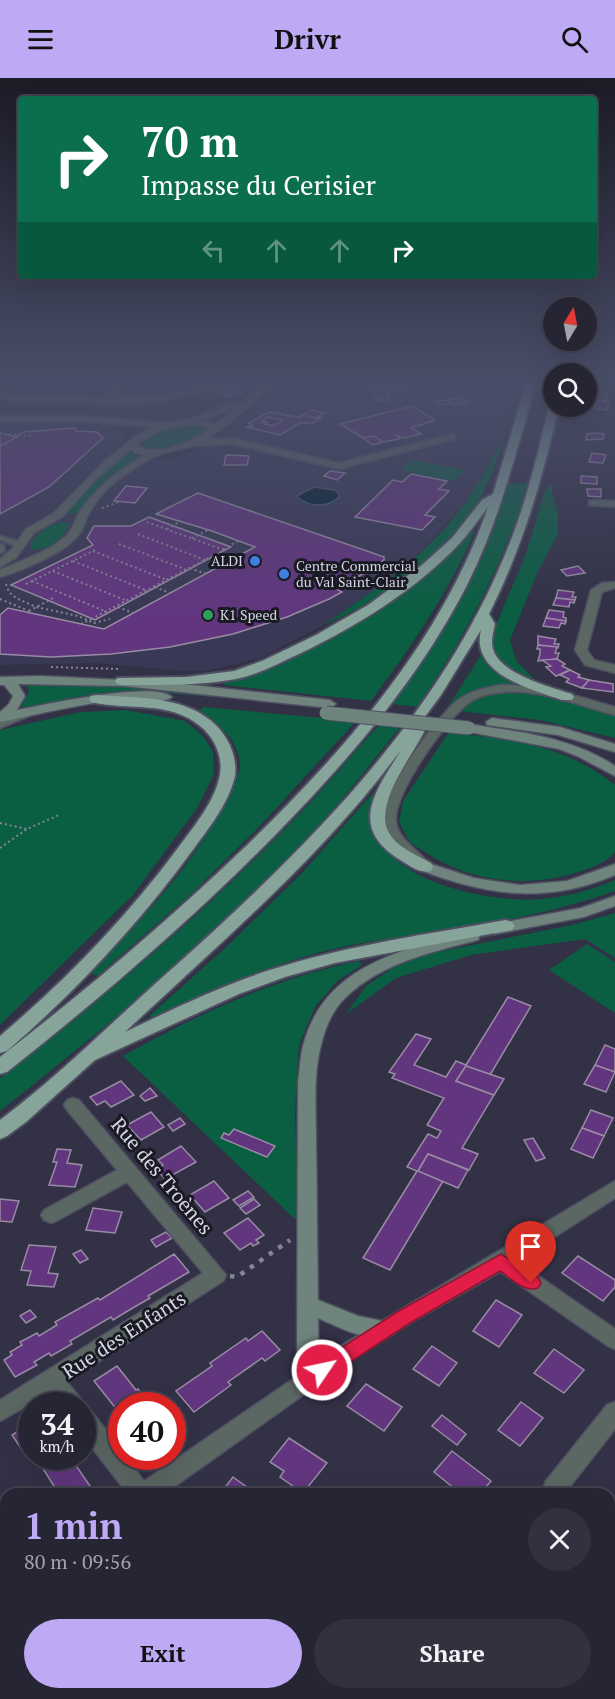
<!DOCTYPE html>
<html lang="en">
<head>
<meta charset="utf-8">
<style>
	:root { --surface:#262534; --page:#323140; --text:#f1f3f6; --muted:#a4a5ac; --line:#42424f; --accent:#bea9f5 }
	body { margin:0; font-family:"PT Serif",serif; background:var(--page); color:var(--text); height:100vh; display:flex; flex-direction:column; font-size:22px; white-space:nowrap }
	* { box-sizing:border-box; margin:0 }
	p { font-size:20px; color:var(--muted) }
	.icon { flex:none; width:33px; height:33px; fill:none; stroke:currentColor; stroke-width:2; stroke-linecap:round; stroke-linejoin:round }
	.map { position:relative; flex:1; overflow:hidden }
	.side { position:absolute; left:0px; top:1410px; width:615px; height:212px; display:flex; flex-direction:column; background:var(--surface); border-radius:18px 18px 0 0; box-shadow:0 6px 24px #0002,0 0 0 2px var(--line) }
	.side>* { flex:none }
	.top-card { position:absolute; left:18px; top:18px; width:579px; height:183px; border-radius:6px; box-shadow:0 6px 24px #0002,0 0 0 2px var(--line); background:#0b6e4f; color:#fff; overflow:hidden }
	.needle { width:39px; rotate:10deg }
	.buttons { position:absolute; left:543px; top:219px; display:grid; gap:12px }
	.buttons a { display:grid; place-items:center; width:54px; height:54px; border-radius:50%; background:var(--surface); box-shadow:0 6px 24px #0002,0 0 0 2px var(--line); font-size:30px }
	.speed { position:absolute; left:18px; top:1314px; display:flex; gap:12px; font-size:30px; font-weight:700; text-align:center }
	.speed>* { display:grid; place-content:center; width:78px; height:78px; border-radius:50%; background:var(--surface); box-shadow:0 6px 24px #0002,0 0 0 2px var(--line); line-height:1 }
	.speed small { font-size:15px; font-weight:400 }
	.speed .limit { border:9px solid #d22; background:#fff; color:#111 }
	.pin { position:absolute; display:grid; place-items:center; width:51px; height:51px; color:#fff; margin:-62px -26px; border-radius:50% 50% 50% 0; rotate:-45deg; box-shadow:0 0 6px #0007 }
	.pin .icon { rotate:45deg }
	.me { position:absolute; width:66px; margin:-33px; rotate:56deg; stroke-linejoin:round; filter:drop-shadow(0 0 4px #0008) }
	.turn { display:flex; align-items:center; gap:21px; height:126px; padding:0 24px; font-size:27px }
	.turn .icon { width:78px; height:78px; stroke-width:2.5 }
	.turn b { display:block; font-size:42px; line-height:51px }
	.lanes { display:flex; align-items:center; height:57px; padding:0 24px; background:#0003; justify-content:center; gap:30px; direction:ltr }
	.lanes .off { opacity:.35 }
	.round { display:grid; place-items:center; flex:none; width:63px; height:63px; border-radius:32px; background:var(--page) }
	.head { display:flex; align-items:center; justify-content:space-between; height:102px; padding:0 24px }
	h1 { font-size:36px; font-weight:800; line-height:45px; color:var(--accent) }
	.action { display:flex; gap:12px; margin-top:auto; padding:12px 24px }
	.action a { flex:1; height:69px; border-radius:36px; background:var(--accent); color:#111; font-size:24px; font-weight:800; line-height:69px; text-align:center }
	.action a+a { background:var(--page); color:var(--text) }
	header { display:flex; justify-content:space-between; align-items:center; height:78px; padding:0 24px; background:var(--accent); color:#111; font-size:27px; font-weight:800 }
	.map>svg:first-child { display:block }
	.built { fill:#3a3955 }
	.green { fill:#0a5e42 }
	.water { fill:#011f30; stroke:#415666; stroke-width:1.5 }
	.building { fill:#61367e; stroke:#988ba3; stroke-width:1.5; fill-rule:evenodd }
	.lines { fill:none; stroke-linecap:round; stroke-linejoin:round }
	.service-casing { stroke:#4f4f62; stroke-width:4 }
	.minor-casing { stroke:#4f4f62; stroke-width:3 }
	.tertiary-casing { stroke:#4f4f62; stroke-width:3 }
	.secondary-casing { stroke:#4f4f62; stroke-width:3 }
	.trunk-casing { stroke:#4f4f62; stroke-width:4 }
	.path-far1 { stroke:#858596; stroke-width:2; stroke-dasharray:2 3; stroke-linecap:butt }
	.path { stroke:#858596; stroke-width:4.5; stroke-dasharray:4.5 7; stroke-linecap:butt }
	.service { fill:#5b6763; fill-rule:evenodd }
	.minor { fill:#5b6763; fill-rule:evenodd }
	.tertiary { fill:#5b6763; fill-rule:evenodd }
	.secondary { fill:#70847e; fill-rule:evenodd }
	.trunk { fill:#87a49b; fill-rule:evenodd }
	.secondary-bridge-casing { stroke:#4f4f62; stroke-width:15; stroke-linecap:butt }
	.path-bridge { stroke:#858596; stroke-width:2; stroke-dasharray:2 3; stroke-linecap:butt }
	.secondary-bridge { stroke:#70847e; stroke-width:13 }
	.route { fill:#e11d48; stroke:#92132f; stroke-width:1.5 }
	.shop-dot { fill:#3f7fe0; stroke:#1a1a24; stroke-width:2 }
	.leisure-dot { fill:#2e9e5b; stroke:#1a1a24; stroke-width:2 }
	.labels { text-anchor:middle; stroke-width:6; stroke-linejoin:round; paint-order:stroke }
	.far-poi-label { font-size:14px; fill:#d5d5e3; stroke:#1a1a24; text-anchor:start }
	.near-street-label { font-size:20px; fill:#d5d5e3; stroke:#1a1a24 }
</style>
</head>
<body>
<header><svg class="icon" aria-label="menu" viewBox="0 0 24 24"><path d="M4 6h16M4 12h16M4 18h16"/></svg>Drivr<svg class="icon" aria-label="search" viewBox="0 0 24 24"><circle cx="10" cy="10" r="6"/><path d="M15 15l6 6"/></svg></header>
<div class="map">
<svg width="615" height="1621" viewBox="0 0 615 1621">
	<rect width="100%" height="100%" fill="#323146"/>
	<polygon class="built" points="289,306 512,306 505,357 465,425 413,482 384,506 321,548 263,579 207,593 184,593 96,585 0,587 0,346 76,345 105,348 117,351 124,357 124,363 115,373 140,380 167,383 213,366 225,366 233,361 227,356 231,351 255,328"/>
	<g class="green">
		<path d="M182,347H201L207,352C197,365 157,376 142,368L143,362Z"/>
		<path d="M505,357C497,382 489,408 475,430C442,479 376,525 322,548C374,513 428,477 465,425C480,404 492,379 505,357Z"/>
		<path d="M131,375L142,380L107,400L75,436L67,435C79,421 113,376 131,375Z"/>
		<polygon points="412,382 465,392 454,403 401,392"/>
		<path d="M509,405L528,406C502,489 466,557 417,629L393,626C419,588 448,550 468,509C485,475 497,440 509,405Z"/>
		<path d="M552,406V416L558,435V456L538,493L510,562L516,583L536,603C513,594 497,586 490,561L526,476L545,412Z"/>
		<path d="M60,444L70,445C65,460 47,473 32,472L30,465L45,450Z"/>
		<path d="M472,452L475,453C448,515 411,569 371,623L225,607L221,604C253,599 282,585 310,570C371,540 427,503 472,452Z"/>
		<path d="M481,577L531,609C494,610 478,606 450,633L446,632Z"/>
		<polygon points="26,606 120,608 213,616 212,619 132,612 83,618 21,630 29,613"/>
		<path d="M508,613L538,616L615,636V660L540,642L458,633C473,618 487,615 508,613Z"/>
		<path d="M203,629L356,643L258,750L190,817L97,898L91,895C143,839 201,781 231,710C234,704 239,696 240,689C241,664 217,645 200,632Z"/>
		<polygon points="126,632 185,643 203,658 213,674 214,696 197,730 133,817 0,947 0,652 81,634"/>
		<path d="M380,646L401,648C375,680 350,713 323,744C226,850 113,944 0,1033V1000C100,924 197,841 285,751C318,718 348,681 380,646Z"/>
		<path d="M449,654C513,663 562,665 615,707V774C607,785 588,791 575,795C525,810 469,804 425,774C421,771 414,768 410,764C406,758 402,750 399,744L403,723Z"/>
		<path d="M372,716L374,718C368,730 370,740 375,753C393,800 467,818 512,821C548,824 582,816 615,802V813C554,835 480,848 416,858C396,861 376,862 357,866C285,880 218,908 153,941L149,938L223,872L301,796Z"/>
		<polygon points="615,835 615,880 585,861 471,877 396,900 346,936 366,908 393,890 427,876 572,847"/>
		<polygon points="587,866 615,884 615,935 549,892"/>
		<path d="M359,883L362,887L337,903L315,929L299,967L295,1035L299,1145L123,978C198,936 275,900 359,883Z"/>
	</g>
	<path class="water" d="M314,409L334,412L339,416V419C327,430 311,429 298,420V417Z"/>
	<g class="building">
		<polygon points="365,306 405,306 404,309 388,310 386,314 390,322 377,322 373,314 374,310 364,309"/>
		<polygon points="240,311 244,315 225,318 218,313"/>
		<polygon points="597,315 608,316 605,323 592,322"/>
		<polygon points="462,320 469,324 454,327 450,325 440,327 435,324"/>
		<polygon points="595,322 609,324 607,332 595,331"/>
		<polygon points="412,328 435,342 411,350 421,356 405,360 397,358 400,361 383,364 374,358 363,360 340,346"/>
		<polygon points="311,332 325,335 317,339 321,340 319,341 302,337"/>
		<path d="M269,334L299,339L302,337L319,341L313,345H300L280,357L247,349L252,347L249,345ZM267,339L282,342V343L274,348L265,346L267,344H262Z"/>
		<polygon points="75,350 76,353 97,354 103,360 49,409 0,436 0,368 23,354"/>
		<polygon points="0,355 9,357 17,359 0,368"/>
		<polygon points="594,355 604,356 603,361 586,362 587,356"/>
		<polygon points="374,358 383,364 373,367 363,360"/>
		<polygon points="592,375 606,377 603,385 589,384"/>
		<polygon points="226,377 249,378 247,387 224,387"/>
		<polygon points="330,393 345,395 337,402 324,398"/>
		<polygon points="411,396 447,403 439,411 449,413 425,437 435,439 422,452 355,439 393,402 402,404"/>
		<polygon points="581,398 597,399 597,406 581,405"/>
		<polygon points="126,408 147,410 135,425 114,423"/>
		<polygon points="587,411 601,411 601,419 588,418"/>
		<polygon points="198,415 367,473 384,479 384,482 338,512 342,514 329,521 287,539 233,556 170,569 111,576 51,579 0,576 0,537 8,530 104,551 255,469 212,453 156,436"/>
		<polygon points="149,439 231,469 95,542 11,507 93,467 87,460 94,448 131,448"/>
		<polygon points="578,488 585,495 567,498 561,492"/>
		<polygon points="558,512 574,514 572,519 576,519 575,522 556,520"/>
		<polygon points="556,520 575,522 574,525 570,524 569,529 553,527"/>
		<polygon points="549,532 564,534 563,539 566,540 566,543 546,540"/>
		<polygon points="546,540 566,543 565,546 561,545 559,550 543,548"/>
		<polygon points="538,558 556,561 554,566 559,566 558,570 538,567"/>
		<polygon points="538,567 557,569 555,575 559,575 557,581 538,583 540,576 540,571 537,571"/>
		<polygon points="557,581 565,586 562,588 570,592 556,598 546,589 551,588 542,582"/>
		<polygon points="570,592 580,597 578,599 589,602 582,610 566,604 569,601 560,597"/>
		<polygon points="589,602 613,606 613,614 582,610"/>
		<polygon points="508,919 531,928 490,997 466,988 456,1003 494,1017 462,1070 478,1076 469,1092 428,1076 418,1093 443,1103 390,1192 363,1180 417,1093 407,1089 428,1056 437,1060 441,1053 427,1047 444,1020 392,1000 395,996 389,994 416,956 431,961 414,987 446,999 456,983 466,987"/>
		<polygon points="605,967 615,971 615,994 595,987"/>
		<polygon points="595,987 615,994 606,1014 584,1006"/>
		<polygon points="466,988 504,1001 494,1017 456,1003"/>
		<polygon points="121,1003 134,1017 111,1029 105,1023 97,1027 90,1019"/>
		<polygon points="150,1010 157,1018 145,1023 140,1018"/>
		<polygon points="591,1032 613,1040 604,1058 582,1050"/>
		<polygon points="151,1034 164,1049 141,1062 127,1047"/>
		<polygon points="180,1040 185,1046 173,1053 168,1047"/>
		<polygon points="582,1050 604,1058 593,1080 571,1071"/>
		<polygon points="234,1051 275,1068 267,1079 221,1060 224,1055 229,1057"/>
		<polygon points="533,1060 545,1080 536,1083 524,1062"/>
		<polygon points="181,1068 196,1084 165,1101 156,1091 163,1087 158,1082"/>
		<polygon points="57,1071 71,1072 67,1085 82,1087 75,1109 49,1107 57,1084 53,1084"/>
		<polygon points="428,1076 468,1092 458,1110 418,1093"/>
		<polygon points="214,1103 229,1120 205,1134 190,1117"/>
		<polygon points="248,1113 254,1119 239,1128 233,1122"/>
		<polygon points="0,1121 19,1123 12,1144 0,1143"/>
		<polygon points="254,1121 260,1127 246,1136 240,1130"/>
		<polygon points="93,1130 122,1134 115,1155 86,1152"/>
		<polygon points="248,1140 264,1157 256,1162 259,1165 253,1168 251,1165 240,1172 224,1155"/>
		<polygon points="166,1154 172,1160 156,1169 151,1162"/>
		<polygon points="29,1167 56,1169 48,1195 58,1196 54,1209 27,1207 31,1193 21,1192"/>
		<polygon points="81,1172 88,1181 80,1185 73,1176"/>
		<polygon points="174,1176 189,1194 148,1218 150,1220 131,1231 113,1242 111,1239 70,1263 72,1266 51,1278 49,1275 34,1284 37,1287 15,1299 4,1282 12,1277 10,1274 22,1267 20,1264 37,1255 39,1258 57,1247 55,1244 98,1220 100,1222"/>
		<polygon points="578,1178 615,1202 615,1209 603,1223 562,1195"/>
		<polygon points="496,1222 522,1237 499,1269 473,1253"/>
		<polygon points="30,1232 36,1239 26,1245 20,1238"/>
		<polygon points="262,1253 280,1272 265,1283 262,1280 228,1304 231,1307 194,1334 176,1313 212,1288 210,1285 246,1260 248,1263"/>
		<polygon points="432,1268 457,1285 439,1308 413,1291"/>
		<polygon points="554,1271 584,1292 564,1315 534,1295"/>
		<polygon points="117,1288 136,1312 138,1311 151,1328 122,1328 122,1338 94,1303"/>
		<polygon points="366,1306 402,1329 384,1353 347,1328"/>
		<polygon points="521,1324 543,1340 520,1368 498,1352"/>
		<polygon points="442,1337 466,1356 457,1367 432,1348"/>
		<polygon points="32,1345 32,1375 26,1378 12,1357"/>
		<polygon points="289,1360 327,1385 303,1415 280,1399 284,1393 270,1384"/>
		<polygon points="452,1373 491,1403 480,1416 451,1416 455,1411 434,1394"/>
		<polygon points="35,1378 67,1378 63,1381 68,1387 73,1383 92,1411 84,1416 59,1416"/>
		<polygon points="233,1399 248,1410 243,1416 220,1416"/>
		<polygon points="615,1429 615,1460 609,1455 609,1442"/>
		<polygon points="394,1616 446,1616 452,1621 390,1621"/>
	</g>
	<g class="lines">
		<defs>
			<g id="service">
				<polygon points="0,458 23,465 24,467 20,469 0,462"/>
				<polygon points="0,466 4,468 4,473 0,475"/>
			</g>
			<g id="minor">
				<polygon points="117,306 126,306 112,320 161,318 215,306 232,306 161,324 136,326 16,324 2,320 0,313 6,313 16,318 102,320"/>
				<polygon points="263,306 273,306 230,345 217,353 209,351 237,330 192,345 184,343 236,324 243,325"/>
				<polygon points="452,356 455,357 455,361 339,391 232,366 191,368 186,365 191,362 232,360 339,385"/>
				<polygon points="593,422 615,423 615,429 589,427 589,423"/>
				<polygon points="615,504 615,510 602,514 587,572 594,582 615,587 615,595 585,587 575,572 591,512 602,505"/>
				<polygon points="73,1020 79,1022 226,1197 223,1203 67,1304 81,1321 83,1330 90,1332 122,1372 122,1378 126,1378 153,1416 128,1416 82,1357 82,1328 60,1328 50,1315 0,1343 0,1322 203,1195 127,1104 58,1142 51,1145 44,1142 41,1137 44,1132 117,1092 67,1032 64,1027 67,1022"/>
				<polygon points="501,1175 508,1177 615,1251 615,1271 608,1268 494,1189 491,1183 494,1177"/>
				<polygon points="615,1324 615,1351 564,1416 545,1416 543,1411 546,1403 607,1327"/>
				<polygon points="171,1616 201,1616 204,1621 173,1621"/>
				<polygon points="244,1616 273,1616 271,1621 241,1621"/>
			</g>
			<g id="tertiary">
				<path d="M0,338H84L165,345L194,341L216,346L219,351C198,375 179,367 156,378C144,383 132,392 121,400C109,408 97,421 90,434C85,440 85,449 80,455C68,474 21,493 0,499V492C22,482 48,474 66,458C74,451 75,439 82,430C101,405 118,393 145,377L135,375L131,371L96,401L62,439L34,455L16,480L0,489V481L11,472L26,451L54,435L106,382L136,358L154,349L84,344H0ZM184,347H202L209,351C197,363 153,380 139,368V364L160,353Z"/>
				<path d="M500,607C540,606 577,618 615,629V637C573,626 529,606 486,617C478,619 471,623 465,628C444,646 393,716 396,744C399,763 419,772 429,786L427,789H417C404,777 383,761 382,742C381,717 439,633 461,620C473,612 486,610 500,607Z"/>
				<polygon points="24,631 29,632 30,635 29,638 0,650 0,641"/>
				<polygon points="615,1103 615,1120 508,1189 410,1245 358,1278 164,1416 134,1416 137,1408 344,1266"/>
				<polygon points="6,1547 6,1576 0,1578 0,1549"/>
			</g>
			<g id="secondary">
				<path d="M41,598L165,604L330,622L336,626L330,630L124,608L18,606L25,618L17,632C43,627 155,602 172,619C165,626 135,622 123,622C81,625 41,636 0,644V634L9,626L13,618L4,607H0V599Z"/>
				<polygon points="492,640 560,649 615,666 615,674 558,657 487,647 486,644"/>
				<path d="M469,646C519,654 572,659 615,688V698L577,678L559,671L464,653L463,650L464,647Z"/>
				<path d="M425,784L474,800L520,807L567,803L615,786V797C547,826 488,818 420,792L418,789Z"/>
				<polygon points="615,818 615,828 584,839 495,856 487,851 495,846 581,830"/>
				<path d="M472,853L480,858L478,862C432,874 381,885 346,919C333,931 325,950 321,967C313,998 316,1031 316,1062C317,1115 317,1168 318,1222L358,1238L392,1245L395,1251L392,1257C369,1266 339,1249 318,1240L319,1301L316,1308L308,1310L300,1308L297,1301L298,1004C300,992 300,979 303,968C324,887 402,872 472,853Z"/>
			</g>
			<g id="trunk">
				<path d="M526,306H536C516,374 499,444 467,507C420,599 352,678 281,751C195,839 103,918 7,994L0,996V979C85,913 167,844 245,769C345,672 442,563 488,429C479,441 470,454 460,465C416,512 357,548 299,576C279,585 258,597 236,601C198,608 160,607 122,607L117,606L115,603L117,600L186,599L234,593L262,583L316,557L368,527L422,487L452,460L482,422L493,416Z"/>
				<path d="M554,325V328H559C542,402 523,468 489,536L495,546C493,556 490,564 494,574C504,597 550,609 572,616L574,619L572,622H562C531,611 470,596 481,552L441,617L421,644L427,648C415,676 372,725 389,755C398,770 417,777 431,785L433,789L431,793C419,796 407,786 397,780C347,747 378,710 401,672C323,778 221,864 125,954C173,931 222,907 273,891C349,867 428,856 506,842L512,844L515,848L512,852L335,885L285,899L239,916L95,982L26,1044L7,1058L0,1061V1042C55,1001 105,951 156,905C292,784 433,650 504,479C525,430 537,379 549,328Z"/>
				<path d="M96,617C133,620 179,617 210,642C226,654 238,677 235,698C229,725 209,750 192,773C138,847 76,913 7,973L0,975V958C66,902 126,840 178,770C194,748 215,724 220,696C223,678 214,659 200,648C169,622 128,633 91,624L89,621L91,618Z"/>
			</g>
		</defs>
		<use href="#service" class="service-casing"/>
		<use href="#minor" class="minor-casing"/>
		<use href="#tertiary" class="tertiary-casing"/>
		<use href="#secondary" class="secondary-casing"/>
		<use href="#trunk" class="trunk-casing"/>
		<g class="path-far1">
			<polyline points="68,309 79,306"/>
			<polyline points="9,356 35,358"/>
			<polyline points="102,430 119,424"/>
			<polyline points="167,451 181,443"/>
			<polyline points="138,456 205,482"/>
			<polyline points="192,460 208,452"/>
			<polyline points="119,466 187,492"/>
			<polyline points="223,471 238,463"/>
			<polyline points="93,473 167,502"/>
			<polyline points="215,477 231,482"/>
			<polyline points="73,483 148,513"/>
			<polyline points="190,490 206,496"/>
			<polyline points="53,493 127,523"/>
			<polyline points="32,503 107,534"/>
			<polyline points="6,506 9,514 16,520 36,529 78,538 94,545 110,541"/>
			<polyline points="26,506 97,471"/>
			<polyline points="155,509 170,515"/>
			<polyline points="0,521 29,533"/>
			<polyline points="118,529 133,535"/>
			<polyline points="91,541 224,472 144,443"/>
			<polyline points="51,589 119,591"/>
			<polyline points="0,745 27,751"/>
			<polyline points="0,770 27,751 59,737"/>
		</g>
		<g class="path">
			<polyline points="230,1198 237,1199 290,1162"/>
			<polyline points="520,1416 537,1413"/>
		</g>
		<use href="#service" class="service"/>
		<use href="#minor" class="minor"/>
		<use href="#tertiary" class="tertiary"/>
		<use href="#secondary" class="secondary"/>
		<use href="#trunk" class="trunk"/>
		<defs>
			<polyline id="secondary-bridge" points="326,635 469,650"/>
		</defs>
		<use href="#secondary-bridge" class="secondary-bridge-casing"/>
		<g class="path-bridge">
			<polyline points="29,533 55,519"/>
			<polyline points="81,546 91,541"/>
		</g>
		<use href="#secondary-bridge" class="secondary-bridge"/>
	</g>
	<linearGradient id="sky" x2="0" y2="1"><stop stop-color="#1c1b26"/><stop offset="0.57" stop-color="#494e68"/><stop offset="1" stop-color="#494e68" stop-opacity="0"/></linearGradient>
	<rect width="615" height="533" fill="url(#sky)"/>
	<path class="route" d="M501,1176L538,1199L541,1205L538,1210C524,1215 511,1200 500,1193L410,1245L329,1298L322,1300L316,1298L313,1292L316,1286L397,1234Z"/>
	<g class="shop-dot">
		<circle cx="255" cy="483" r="6"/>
		<circle cx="284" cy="496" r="6"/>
	</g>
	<circle class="leisure-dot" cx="208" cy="537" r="6"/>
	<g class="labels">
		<g class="far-poi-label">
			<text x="243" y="488" text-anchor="end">ALDI</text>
			<text x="296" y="493">Centre Commercial<tspan x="296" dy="16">du Val Saint-Clair</tspan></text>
			<text x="220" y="542">K1 Speed</text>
		</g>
		<g class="near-street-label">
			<text transform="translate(162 1098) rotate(50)" y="7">Rue des Troènes</text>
			<text transform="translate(124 1257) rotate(-33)" y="7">Rue des Enfants</text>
		</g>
	</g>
</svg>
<div class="buttons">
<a><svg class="needle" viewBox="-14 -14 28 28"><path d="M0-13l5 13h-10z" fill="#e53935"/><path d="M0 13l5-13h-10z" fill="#a4a5ac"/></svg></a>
<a><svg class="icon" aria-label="search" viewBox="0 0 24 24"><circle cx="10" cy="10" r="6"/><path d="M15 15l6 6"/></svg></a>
</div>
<div class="speed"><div>34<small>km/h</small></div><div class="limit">40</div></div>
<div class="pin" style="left:531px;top:1205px;background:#d93025"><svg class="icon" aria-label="arrive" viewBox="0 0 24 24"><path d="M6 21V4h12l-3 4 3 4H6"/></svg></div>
<svg class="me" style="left:322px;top:1292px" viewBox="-20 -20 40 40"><circle r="17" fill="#e11d48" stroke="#fff" stroke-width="3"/><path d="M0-11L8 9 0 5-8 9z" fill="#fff"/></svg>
<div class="top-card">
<div class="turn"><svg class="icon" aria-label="right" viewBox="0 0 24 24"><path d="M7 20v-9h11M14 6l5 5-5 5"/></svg><div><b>70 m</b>Impasse du Cerisier</div></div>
<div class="lanes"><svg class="icon off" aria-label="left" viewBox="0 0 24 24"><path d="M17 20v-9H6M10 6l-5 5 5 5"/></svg><svg class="icon off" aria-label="ahead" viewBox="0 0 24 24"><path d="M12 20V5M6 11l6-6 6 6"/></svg><svg class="icon off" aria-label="ahead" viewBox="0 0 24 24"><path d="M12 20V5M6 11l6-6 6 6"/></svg><svg class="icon" aria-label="right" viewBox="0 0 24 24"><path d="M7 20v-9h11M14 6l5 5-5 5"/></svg></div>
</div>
<section class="side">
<div class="head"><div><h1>1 min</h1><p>80 m · 09:56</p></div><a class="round"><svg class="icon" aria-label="close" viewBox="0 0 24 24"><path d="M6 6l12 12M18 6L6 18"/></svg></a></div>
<div class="action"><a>Exit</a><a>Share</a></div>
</section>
</div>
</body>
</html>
